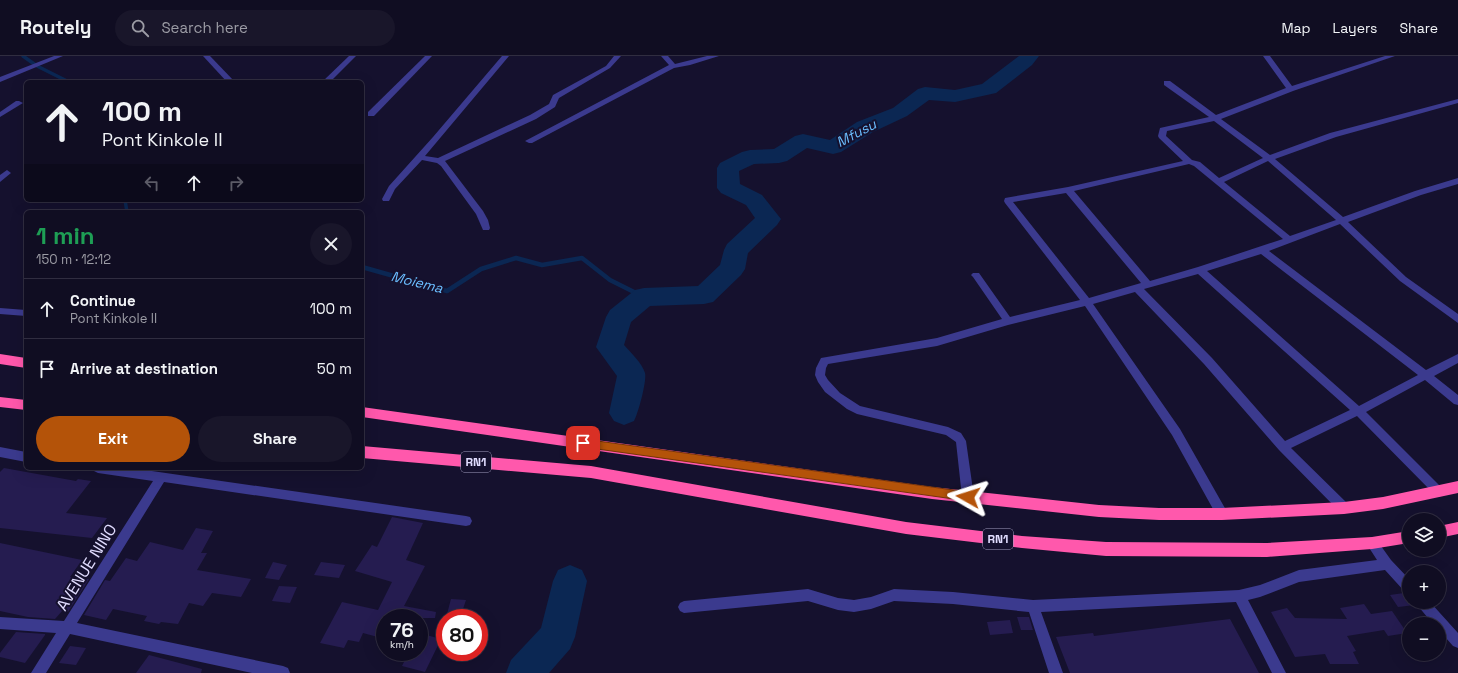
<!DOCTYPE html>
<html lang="en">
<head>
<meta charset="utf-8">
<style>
	:root { --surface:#100d22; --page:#19162a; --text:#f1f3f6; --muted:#9c9ca5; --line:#302d40; --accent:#b45309 }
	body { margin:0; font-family:"Space Grotesk",sans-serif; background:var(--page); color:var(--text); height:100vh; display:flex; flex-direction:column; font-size:15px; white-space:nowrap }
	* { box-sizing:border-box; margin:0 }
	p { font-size:13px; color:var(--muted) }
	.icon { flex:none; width:22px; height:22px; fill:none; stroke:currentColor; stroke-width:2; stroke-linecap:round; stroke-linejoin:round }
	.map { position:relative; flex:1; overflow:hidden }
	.panel { position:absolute; left:24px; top:154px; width:340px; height:260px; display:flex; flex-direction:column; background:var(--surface); border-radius:6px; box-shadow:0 4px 16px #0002,0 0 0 1px var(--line) }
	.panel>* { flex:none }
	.top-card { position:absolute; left:24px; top:24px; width:340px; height:122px; border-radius:6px; box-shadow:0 4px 16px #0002,0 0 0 1px var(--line); background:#100d22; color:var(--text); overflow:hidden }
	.controls { position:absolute; left:1402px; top:457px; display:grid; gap:8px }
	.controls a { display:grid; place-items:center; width:44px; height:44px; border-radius:50%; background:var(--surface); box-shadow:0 4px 16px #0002,0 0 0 1px var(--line); font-size:20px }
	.speed { position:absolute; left:376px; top:553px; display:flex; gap:8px; font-size:20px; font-weight:700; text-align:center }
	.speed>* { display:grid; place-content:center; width:52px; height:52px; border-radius:50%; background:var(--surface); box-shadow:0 4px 16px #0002,0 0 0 1px var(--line); line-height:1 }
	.speed small { font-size:10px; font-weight:400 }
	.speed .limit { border:6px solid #d22; background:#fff; color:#111 }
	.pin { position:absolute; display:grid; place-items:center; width:34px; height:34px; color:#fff; margin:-17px; border-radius:8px; box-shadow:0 2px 6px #0006 }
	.me { position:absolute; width:44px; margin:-22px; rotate:276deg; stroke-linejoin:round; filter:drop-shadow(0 0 3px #0008) }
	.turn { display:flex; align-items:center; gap:14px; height:84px; padding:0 12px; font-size:18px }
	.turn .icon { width:52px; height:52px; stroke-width:2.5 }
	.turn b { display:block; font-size:28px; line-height:34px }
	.lanes { display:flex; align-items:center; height:38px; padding:0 12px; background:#0003; justify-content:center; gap:20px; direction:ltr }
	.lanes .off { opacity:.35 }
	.round { display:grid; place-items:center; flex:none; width:42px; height:42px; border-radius:21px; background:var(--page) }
	.summary { display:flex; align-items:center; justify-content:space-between; height:68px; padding:0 12px }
	h1 { font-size:24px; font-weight:700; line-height:30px; color:#1e9e55 }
	.primary-button { display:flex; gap:8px; margin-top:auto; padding:8px 12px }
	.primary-button a { flex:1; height:46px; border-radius:24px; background:var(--accent); color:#fff; font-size:16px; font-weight:700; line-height:46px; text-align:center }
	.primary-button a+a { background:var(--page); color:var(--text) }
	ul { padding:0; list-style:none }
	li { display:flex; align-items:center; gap:12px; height:60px; padding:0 12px; border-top:1px solid var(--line) }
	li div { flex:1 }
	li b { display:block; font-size:15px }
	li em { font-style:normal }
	header { display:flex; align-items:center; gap:24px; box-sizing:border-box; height:56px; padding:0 20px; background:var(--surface); border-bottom:1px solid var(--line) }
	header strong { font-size:19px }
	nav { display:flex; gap:22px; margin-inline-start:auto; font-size:14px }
	.search { width:280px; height:36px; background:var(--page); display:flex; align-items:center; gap:10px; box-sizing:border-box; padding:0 14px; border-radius:22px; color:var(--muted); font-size:15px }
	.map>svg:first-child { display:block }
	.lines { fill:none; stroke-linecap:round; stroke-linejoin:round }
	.stream-far1 { stroke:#0b2753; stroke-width:3.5 }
	.stream { stroke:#0b2753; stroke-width:4.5 }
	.river { fill:#0b2753; fill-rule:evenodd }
	.building { fill:#251c50 }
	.minor { fill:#3b3a8e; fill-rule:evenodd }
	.highway { fill:#ff58ac; fill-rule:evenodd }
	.route { fill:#b45309; stroke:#753606 }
	.labels { text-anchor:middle; stroke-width:4; stroke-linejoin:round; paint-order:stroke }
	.shield { fill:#15112e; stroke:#a4a0c0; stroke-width:1 }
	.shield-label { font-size:12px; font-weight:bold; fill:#e1ddff }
	.water-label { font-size:14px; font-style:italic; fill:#6bbeff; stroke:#15112e }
	.near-street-label { font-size:16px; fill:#e1ddff; stroke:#15112e }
</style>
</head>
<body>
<header>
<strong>Routely</strong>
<div class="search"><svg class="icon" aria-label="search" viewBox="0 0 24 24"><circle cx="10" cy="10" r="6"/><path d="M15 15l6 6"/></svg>Search here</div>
<nav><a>Map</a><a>Layers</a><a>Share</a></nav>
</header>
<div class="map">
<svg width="1458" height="617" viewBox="0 0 1458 617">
	<rect width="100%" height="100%" fill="#15112e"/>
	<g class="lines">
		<g class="stream-far1">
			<polyline points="23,0 37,10 69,26"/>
			<polyline points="125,144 127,156"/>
		</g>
		<polyline class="stream" points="362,211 447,235 481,213 516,202 542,209 582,202 610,224 644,241"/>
		<g class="river">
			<path d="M1019,0H1039L1032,9L996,37L955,46L929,44L907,60L873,76L841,96L833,98L807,92L787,105L779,107L754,108L739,115L740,128L762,139L781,163L777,169L748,197L745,213L741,219L713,246L704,248L650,250L631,266L624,289C631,297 642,307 645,317C647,325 638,358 634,365L624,369L614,365L609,357L617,320L596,291L606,261L610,254L635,234L644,232L698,230L720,209L724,194L727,188L755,162L746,149L721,137L717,132V112L720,107L742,96L750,94L774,93L795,80L803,78L830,84L857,66L893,52L918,33L925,31L955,34L982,28Z"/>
			<polygon points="570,509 582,514 587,525 575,581 570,593 549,617 506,617 511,604 541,572 553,525 558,514"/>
		</g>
	</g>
	<g class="building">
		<polygon points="4,412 76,425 78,423 91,425 66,457 107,462 92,482 0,472 0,416"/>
		<polygon points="392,461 423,467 406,504 425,510 404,550 436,556 435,562 385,562 385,583 363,577 359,586 348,584 344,592 320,587 342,546 378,554 392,526 355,515 372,489 377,491"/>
		<polygon points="196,472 213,475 201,497 207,497 197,514 251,523 241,541 212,537 203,550 189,547 178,568 161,566 159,568 144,565 147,560 113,553 106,564 84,559 105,524 110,525 126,502 137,505 150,486 183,494"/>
		<polygon points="0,487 82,504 70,521 89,523 68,556 62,555 55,563 28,561 0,555"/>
		<polygon points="273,506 287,509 279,524 265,522"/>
		<polygon points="321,506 345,509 339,522 314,519"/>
		<polygon points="279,530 297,531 290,547 272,545"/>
		<polygon points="1404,537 1409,540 1409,546 1413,546 1415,549 1398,551 1390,539"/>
		<polygon points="451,543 466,544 461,559 447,558"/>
		<polygon points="1364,548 1371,558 1392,555 1407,577 1388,580 1384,574 1347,580 1356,595 1353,596 1359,608 1330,608 1325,598 1295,601 1271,556 1287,552 1295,562 1347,563 1340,552"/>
		<polygon points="1017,561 1029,561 1033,574 1021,574"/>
		<polygon points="1230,563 1259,617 1070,617 1056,581 1093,577 1094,580"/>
		<polygon points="1010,564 1013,577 990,579 987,566"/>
		<polygon points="16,576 45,578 45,579 25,607 0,601 0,597"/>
		<polygon points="419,577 441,583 425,616 402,610 409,596 419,596"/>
		<polygon points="70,590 86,592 76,609 59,607"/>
		<polygon points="149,599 202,613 201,617 136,617"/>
	</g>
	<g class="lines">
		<g class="minor">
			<polygon points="54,0 63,0 0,26 0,21"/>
			<polygon points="203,0 210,0 235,26 227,26"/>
			<polygon points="349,0 356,0 330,26 322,26"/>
			<polygon points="425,0 432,0 374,60 368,60 368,56"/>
			<polygon points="502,0 509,0 425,100 438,102 530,59 549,48 553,39 606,10 614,0 621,0 610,12 559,42 555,51 536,63 445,105 483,155 488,164 490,172 489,174 483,174 476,158 441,110 437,107 422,104 395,133 389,145 383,145 382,143 389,130 433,81"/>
			<polygon points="661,0 668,0 675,8 707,0 719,0 690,9 674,12 532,87 529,87 525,85 669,9"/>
			<path d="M1263,0H1270L1292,30L1385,0H1395L1293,35L1221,63L1270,99L1330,77L1458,43V47L1336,81L1275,103L1343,161L1415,135L1458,122V128L1421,139L1348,166L1406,221L1458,258V267L1400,225L1340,168L1269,195L1426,314L1458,298V307L1434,320L1458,339V349L1454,348L1425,324L1366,356L1443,433L1445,436L1443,439L1439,441L1435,439L1357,360L1291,392L1348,448L1350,452L1348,456L1344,457L1340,456L1279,394L1204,308L1135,236L1093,248L1180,373L1226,454L1228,458L1226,462L1222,463L1218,462L1172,379L1085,250L1008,269L937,290L828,308L826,312L825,319L828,324L840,337L860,350L948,371L961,377L966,385L974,441L972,445L968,446L964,445L962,441L956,386L946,379L857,358L847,353L825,336L818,326L815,319L816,312L821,302L937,282L1002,263L973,221L971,219L973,217H979L1010,261L1080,244L1005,147L1004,145L1005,142L1068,131L1183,105L1159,82L1158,80L1160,72L1209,61L1164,29V25H1170L1216,59L1286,32ZM1214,65L1263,102L1219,122L1200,106L1192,104L1166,80L1167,75ZM1268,105L1336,164L1290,180L1224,126ZM1189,108L1194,110L1283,183L1198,211L1150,225L1074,135ZM1066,137L1141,227L1089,242L1013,146ZM1261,198L1418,319L1359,350L1207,215ZM1198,218L1350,354L1285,385L1212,302L1144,233Z"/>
			<polygon points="16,45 19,45 23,47 0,61 0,56"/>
			<polygon points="7,114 11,117 0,126 0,119"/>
			<polygon points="0,252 26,254 26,260 0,258"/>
			<polygon points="0,391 26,396 26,406 0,401"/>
			<polygon points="92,412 131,412 466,460 470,461 472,465 470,469 466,470 164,426 77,567 283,610 288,612 290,617 252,617 70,578 46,617 31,617 56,577 0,573 0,561 64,565 153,425 98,417 94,415"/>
			<polygon points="1372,482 1376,483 1391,504 1409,523 1409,538 1405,536 1385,514 1299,526 1260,541 1248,544 1286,617 1272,617 1236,546 1041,556 1063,617 1049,617 1029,556 953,548 894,545 871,553 854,556 838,554 808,545 684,557 680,555 678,551 680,547 684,545 808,533 838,542 854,544 871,541 894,533 953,536 1033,544 1239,534 1260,529 1299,514 1377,504 1366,487 1368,483"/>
			<polygon points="1416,546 1430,546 1458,577 1458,592 1453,590 1439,574 1439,568 1433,568 1418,550"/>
		</g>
		<g class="highway">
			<polygon points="0,298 26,302 26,312 0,308"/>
			<polygon points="0,341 26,344 26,354 0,351"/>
			<polygon points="362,351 932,431 1099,449 1159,452 1222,452 1344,446 1383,441 1458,425 1458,437 1383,453 1344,458 1222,464 1159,464 1099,461 932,443 362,361"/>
			<polygon points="362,390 591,410 906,466 1022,480 1106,486 1267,487 1372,481 1409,475 1409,487 1372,493 1267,501 1106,500 1022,492 906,478 591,422 362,402"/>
			<polygon points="1458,466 1458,478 1439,482 1439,470"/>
		</g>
	</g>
	<polygon class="route" points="583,383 968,436 971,438 973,441 971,444 968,445 583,391 579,390 578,387 579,384"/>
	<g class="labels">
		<g class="shield">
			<rect x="461" y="396" width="30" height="20" rx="3"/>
			<rect x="983" y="473" width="30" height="20" rx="3"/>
		</g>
		<g class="shield-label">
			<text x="476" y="410">RN1</text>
			<text x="998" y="487">RN1</text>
		</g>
		<g class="water-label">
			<text transform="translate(856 77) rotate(-28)" y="5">Mfusu</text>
			<text transform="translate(417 226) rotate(14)" y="5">Moiema</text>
		</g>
		<g class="near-street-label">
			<text transform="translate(86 511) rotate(-58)" y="6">AVENUE NINO</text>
		</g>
	</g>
</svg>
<div class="controls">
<a><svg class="icon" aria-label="layers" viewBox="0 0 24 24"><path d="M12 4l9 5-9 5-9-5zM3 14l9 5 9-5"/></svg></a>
<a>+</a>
<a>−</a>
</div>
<div class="speed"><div>76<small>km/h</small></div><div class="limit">80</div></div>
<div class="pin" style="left:583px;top:387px;background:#d93025"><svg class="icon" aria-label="arrive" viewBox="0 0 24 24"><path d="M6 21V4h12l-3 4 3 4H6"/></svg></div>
<svg class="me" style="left:968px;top:441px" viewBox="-20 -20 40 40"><path d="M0-17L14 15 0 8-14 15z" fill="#b45309" stroke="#fff" stroke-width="4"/></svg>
<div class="top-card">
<div class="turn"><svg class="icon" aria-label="ahead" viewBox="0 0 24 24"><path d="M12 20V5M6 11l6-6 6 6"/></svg><div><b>100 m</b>Pont Kinkole II</div></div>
<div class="lanes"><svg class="icon off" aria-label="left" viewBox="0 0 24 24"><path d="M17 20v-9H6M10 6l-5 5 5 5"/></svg><svg class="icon" aria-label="ahead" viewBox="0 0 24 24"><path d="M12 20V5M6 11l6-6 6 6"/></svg><svg class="icon off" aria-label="right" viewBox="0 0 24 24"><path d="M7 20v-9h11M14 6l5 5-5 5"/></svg></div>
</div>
<section class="panel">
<div class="summary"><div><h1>1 min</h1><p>150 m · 12:12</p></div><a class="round"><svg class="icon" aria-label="close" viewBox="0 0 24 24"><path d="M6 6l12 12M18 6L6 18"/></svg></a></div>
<ul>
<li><svg class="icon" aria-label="ahead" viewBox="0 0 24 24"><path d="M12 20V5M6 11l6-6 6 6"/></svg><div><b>Continue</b><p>Pont Kinkole II</p></div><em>100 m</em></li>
<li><svg class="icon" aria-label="arrive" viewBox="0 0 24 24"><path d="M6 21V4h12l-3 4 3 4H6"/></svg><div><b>Arrive at destination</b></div><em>50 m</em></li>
</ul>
<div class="primary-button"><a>Exit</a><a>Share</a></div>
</section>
</div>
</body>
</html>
